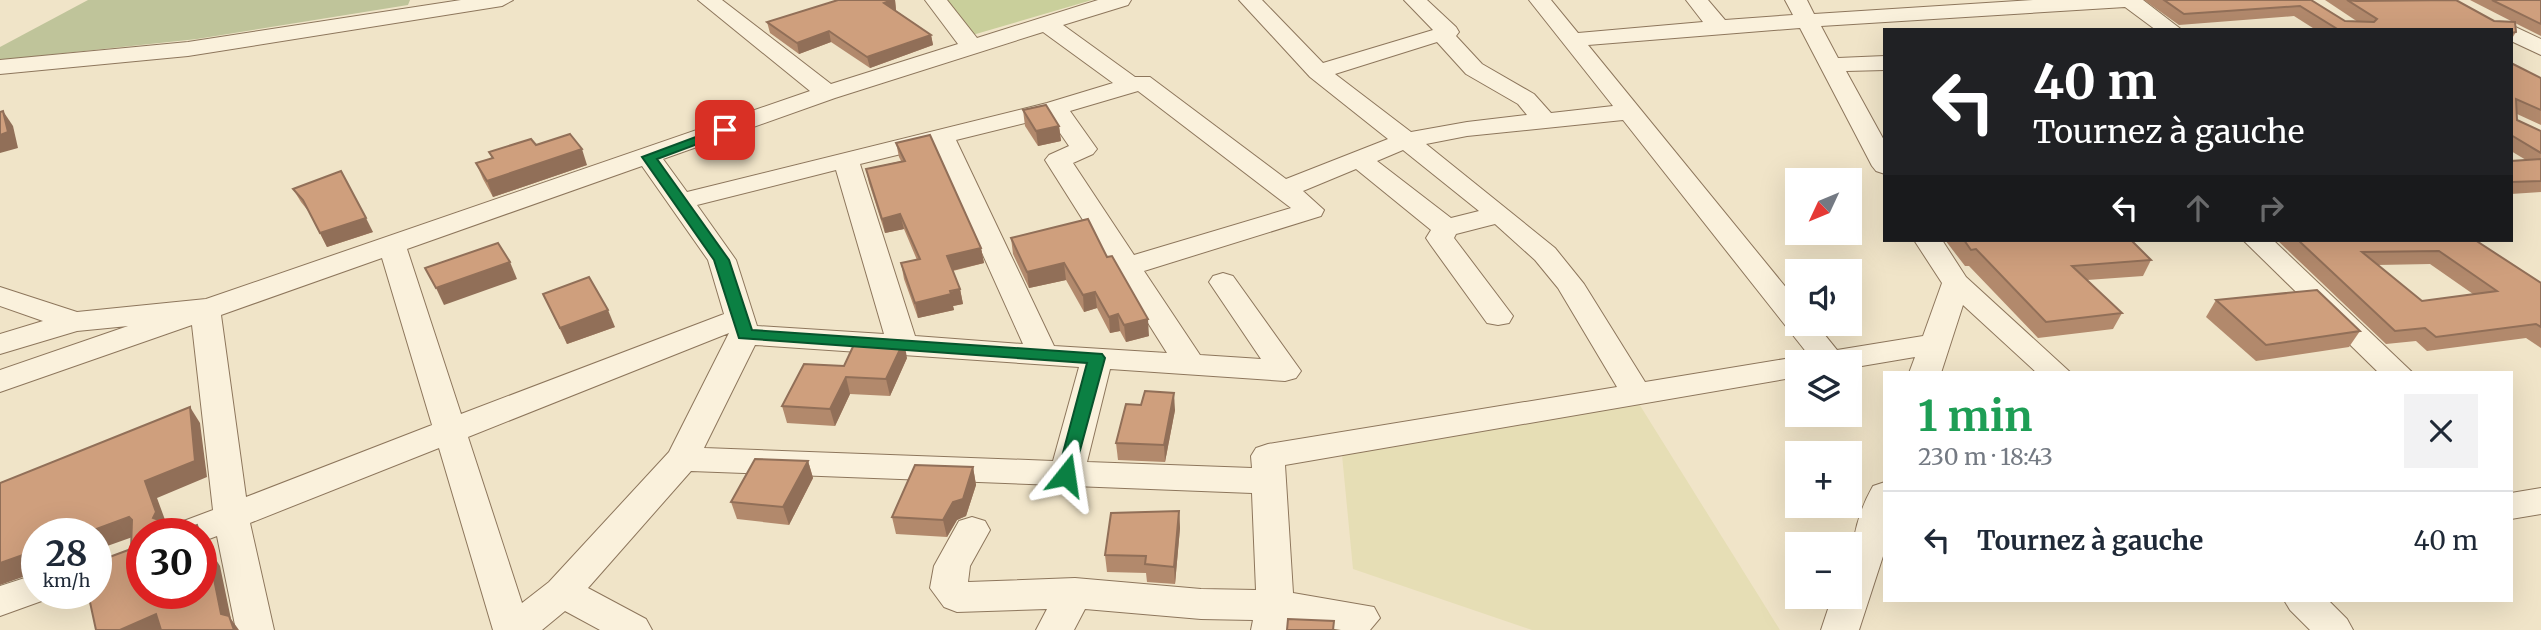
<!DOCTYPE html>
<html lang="fr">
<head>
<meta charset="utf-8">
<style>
	:root { --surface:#fff; --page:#f2f2f3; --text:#1f2937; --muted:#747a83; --line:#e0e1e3 }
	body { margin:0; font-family:Merriweather,serif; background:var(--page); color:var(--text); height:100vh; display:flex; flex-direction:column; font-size:26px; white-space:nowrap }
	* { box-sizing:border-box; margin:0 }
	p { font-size:23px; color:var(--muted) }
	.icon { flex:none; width:38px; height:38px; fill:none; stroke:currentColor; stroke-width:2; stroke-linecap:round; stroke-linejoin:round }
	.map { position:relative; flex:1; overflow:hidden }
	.sheet { position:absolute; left:1883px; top:371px; width:630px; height:231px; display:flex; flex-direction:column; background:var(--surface); border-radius:0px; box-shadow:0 7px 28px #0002 }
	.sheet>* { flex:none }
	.banner { position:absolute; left:1883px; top:28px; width:630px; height:214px; border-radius:0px; box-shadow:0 7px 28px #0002; background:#202124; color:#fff; overflow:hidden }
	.needle { width:46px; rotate:226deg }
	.buttons { position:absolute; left:1785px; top:168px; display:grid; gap:14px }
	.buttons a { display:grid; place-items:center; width:77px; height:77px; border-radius:0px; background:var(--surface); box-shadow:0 7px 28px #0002; font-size:35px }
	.speed { position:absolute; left:21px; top:518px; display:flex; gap:14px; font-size:35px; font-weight:700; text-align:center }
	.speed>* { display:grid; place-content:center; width:91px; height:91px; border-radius:50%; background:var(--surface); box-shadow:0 7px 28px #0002; line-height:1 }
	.speed small { font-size:18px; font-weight:400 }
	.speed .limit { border:10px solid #d22; background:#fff; color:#111 }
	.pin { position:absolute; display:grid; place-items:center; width:60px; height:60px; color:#fff; margin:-30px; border-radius:14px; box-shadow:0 4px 10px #0006 }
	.me { position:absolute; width:77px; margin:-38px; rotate:15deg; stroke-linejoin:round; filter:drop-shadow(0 0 5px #0008) }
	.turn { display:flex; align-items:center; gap:24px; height:147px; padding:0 35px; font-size:32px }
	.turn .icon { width:91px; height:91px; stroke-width:2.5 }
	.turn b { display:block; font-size:49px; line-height:60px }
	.lanes { display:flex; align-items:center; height:66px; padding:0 35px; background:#0003; justify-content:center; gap:35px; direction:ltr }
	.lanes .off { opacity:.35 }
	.round { display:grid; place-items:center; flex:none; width:74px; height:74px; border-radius:0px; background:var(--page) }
	.overview { display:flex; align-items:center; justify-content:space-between; height:119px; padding:0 35px }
	h1 { font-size:42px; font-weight:700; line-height:52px; color:#1e9e55 }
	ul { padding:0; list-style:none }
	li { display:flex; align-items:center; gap:21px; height:98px; padding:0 35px; border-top:2px solid var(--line) }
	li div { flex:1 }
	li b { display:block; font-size:26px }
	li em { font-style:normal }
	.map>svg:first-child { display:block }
	.farmland { fill:#e6deb5 }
	.green { fill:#c9cf9b }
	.cemetery { fill:#bfc49a }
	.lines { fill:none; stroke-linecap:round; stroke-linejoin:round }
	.minor-casing { stroke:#8d765c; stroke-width:2 }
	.minor { fill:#faf1dc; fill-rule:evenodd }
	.wall { fill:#b2896c; fill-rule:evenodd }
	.shaded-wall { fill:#916f58 }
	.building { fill:#cf9f7d; stroke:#916f58; stroke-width:2; fill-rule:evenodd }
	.route { fill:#0b8043; stroke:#07532c; stroke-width:2 }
</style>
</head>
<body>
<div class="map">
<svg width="2541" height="630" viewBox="0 0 2541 630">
	<rect width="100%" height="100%" fill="#f0e4c8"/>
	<polygon class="farmland" points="1636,399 1780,630 1532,630 1353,569 1342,455"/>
	<polygon class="green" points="945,0 1092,0 969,36"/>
	<polygon class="cemetery" points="88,0 410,0 408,5 197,39 0,60 0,47"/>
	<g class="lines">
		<defs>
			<g id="minor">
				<polygon points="461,0 513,0 502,6 188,56 0,74 0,60 188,42"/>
				<path d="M698,0H722L831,84L958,44L925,0H947L977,38L1098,0H1131L1128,5L1063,25L1135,77H1150L1286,179L1388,139L1310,77L1239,0H1262L1323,63L1433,30L1404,0H1427L1456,27L1459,32L1456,36L1482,64L1534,94L1551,113L1613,106L1529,0H1551L1578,33L1703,22L1686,0H1708L1725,20L1793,15L1785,0H1807L1814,14L2033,0H2143L2182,30H2156L2125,7L1821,26L1838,58L1885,56V70L1846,71L1885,142V174L1876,171L1872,166L1800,28L1588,45L1797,301V324H1816L1837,350L1923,336L1942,283L1914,240H1942L1966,277L2071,373H2037L1963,305L1941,373H1909L1915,357L1850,368V362H1797V377L1285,465L1293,593L1374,607L1380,618L1370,630H1341L1291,622L1289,630H1251L1253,620L1201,619L1085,609L1074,630H1036L1047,609L957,612L944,607L930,588L934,566L959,521L972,517L985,521L990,530L970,566L968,582L1075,578L1201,589L1256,590L1252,493L1074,486L1066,488L1056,485L691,471L588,588L646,619L652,630H600L565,611L542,630H493L439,448L250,523L274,630H236L217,536L201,542V534H168L173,525L213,510L192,325L0,392V370L128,326L77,331L0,354V334L43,321L0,306V287L77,312L206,299L810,91ZM1043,32L1113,83L1047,103L687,192L663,159L835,98ZM1437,42L1466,74L1518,104L1527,115L1467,122L1411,132L1335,74ZM1138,91L1291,208L1134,255L1073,163L1093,154L1097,149L1070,111ZM1049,117L1069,146L1049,155L1045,160L1167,353L1054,346L956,140ZM1623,120L1811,358L1809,361L1797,357L1645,382L1584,284L1555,248L1426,144L1467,136ZM934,146L1023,344L915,336L860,164ZM1403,150L1479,211L1451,218L1377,161ZM642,166L708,260L724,314L461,414L407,249ZM1356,169L1431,230L1426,238L1430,244L1487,323L1498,325L1509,323L1513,316L1454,238L1456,234L1495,224L1535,260L1558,288L1617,387L1268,444L1256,448L1251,456L1252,468L1087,462L1110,369L1285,381L1296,378L1301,371L1233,276L1223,273L1213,276L1209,282L1261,359L1200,355L1144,271L1321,216L1324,210L1303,191ZM836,170L884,334L757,326L736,260L697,205ZM382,258L432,425L246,497L221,315ZM729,333L669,452L549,582L522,603L468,437ZM755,345L1079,367L1053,461L704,448Z"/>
				<polygon points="2511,25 2541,39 2541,55 2511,41 2511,30 2501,30"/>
				<polygon points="2243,240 2273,240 2413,373 2379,373"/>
				<path d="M1885,482V550L1859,630H1821L1832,597H1850C1850,556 1852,523 1873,486Z"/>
				<polygon points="2541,488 2541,514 2511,519 2511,493"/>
				<polygon points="37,574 37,593 53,593 50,598 0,616 0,586"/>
				<polygon points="2284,600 2328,600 2347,619 2353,630 2310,630 2290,610"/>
			</g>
		</defs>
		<use href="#minor" class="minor-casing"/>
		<use href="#minor" class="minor"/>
	</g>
	<g class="wall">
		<polygon points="838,0 895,0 896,10 895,10 931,35 933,45 870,68 831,42 799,54 770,33 767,22"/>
		<polygon points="2144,0 2311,0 2345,21 2358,22 2325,0 2354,0 2494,21 2513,22 2470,0 2541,0 2541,36 2515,23 2516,32 2511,40 2511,30 2316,30 2294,16 2179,25"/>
		<polygon points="2511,63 2541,78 2541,125 2517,114 2517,120 2541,131 2541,192 2511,194 2511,161 2526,160 2511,151"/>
		<polygon points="1023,110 1059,126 1061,141 1038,146 1025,126"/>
		<polygon points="896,143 981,248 984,263 953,271 960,289 963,304 953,306 954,310 918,318 904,279 901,263 917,260 904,229 885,233 869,183 866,169 901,161 899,157"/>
		<polygon points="536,145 587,165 493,197 483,179 476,163 492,158 489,152"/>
		<polygon points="293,189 373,232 327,247 309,212 301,202"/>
		<polygon points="1011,238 1107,257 1149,336 1126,342 1120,331 1110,333 1097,308 1084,312 1066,280 1029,288 1013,254"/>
		<polygon points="1945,240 2131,240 2151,260 2143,276 2087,280 2122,313 2113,329 2038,338 1969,266 1965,266"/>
		<path d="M2277,240H2475L2541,283V348L2526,338L2427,351L2416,341L2386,344ZM2430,264L2473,294L2422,301L2377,265Z"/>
		<polygon points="543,294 615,327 567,344"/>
		<polygon points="2216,300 2360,331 2349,347 2256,361 2206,317"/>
		<polygon points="907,358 890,396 850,394 835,426 787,423 782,406 844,366"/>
		<polygon points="1141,405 1175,410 1165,462 1118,460 1116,443"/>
		<polygon points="808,461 813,478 789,525 737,519 731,502"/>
		<polygon points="973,467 976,485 966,516 957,520 947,537 896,534 892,517"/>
		<polygon points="1179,511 1180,528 1175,584 1147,582 1146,573 1107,572 1105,555"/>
	</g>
	<g class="shaded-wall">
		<polygon points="892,0 895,0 896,10 886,14 884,3"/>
		<polygon points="829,31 831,42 799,54 797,43"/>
		<polygon points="931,35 933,45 870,68 867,57"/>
		<polygon points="3,111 13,126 18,148 0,153 0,135"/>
		<polygon points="1059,126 1061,141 1038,146 1036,131"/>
		<polygon points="582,149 587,165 493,197 487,181"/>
		<polygon points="900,214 904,229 885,233 882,219"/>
		<polygon points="366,218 373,232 327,247 320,233"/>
		<polygon points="981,248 984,263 950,271 947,256"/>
		<polygon points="510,262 517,279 444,305 436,288"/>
		<polygon points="1064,263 1066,280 1029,288 1027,272"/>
		<polygon points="960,289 963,304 953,306 954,310 918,318 915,303"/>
		<polygon points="1095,292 1097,308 1084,312 1083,295"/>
		<polygon points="608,310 615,327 567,344 560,328"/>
		<polygon points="1118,314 1120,331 1110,333 1109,317"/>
		<polygon points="1148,319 1149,336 1126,342 1124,325"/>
		<polygon points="904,341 907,358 890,396 886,379"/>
		<polygon points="846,377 850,394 835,426 830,409"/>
		<polygon points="1174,393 1175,410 1165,462 1164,445"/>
		<polygon points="190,407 200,423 207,477 157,498 168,528 167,531 169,534 164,533 153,518 145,481"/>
		<polygon points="808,461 813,478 789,525 783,507"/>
		<polygon points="973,467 976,485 966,516 957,520 947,537 943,520"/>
		<polygon points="1179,511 1180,528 1175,584 1174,567"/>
		<polygon points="129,517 141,534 96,550 96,534 83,534"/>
		<polygon points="197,525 209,542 215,558 220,566 231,619 239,630 234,630 221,614 201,534 200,534"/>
		<polygon points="37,550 37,572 0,585 0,563"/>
		<polygon points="156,614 169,630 120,630"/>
	</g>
	<g class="building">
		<polygon points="838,0 892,0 884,3 931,35 867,57 829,31 797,43 767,22"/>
		<polygon points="2164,0 2311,0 2345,21 2374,22 2377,19 2347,0 2356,1 2456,0 2494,21 2515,22 2516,32 2511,33 2511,30 2339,30 2300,6 2184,14"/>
		<polygon points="2492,0 2541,0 2541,24"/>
		<polygon points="2511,63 2541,78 2541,110 2516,99 2517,120 2541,131 2541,153 2511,135"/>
		<polygon points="1046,105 1059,126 1036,131 1023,110"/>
		<polygon points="3,111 8,132 0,135 0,112"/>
		<polygon points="570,134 582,149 487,181 476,163 493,158 489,152 531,139 536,145"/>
		<polygon points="930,135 981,248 947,256 960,289 950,291 951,294 915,303 901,263 920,259 900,214 882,219 866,169 905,161 896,143"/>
		<polygon points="2541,159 2541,181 2511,182 2511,161"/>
		<polygon points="341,171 366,218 320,233 303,200 293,189"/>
		<polygon points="1088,219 1107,257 1112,256 1148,319 1124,325 1118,314 1109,317 1095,292 1083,295 1064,263 1027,272 1011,238"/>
		<polygon points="1964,240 2131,240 2151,260 2072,266 2122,313 2046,322 1976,249 1971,250"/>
		<path d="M2298,240H2475L2541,283V327L2536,324L2436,337L2425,328L2395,331ZM2439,251L2497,291L2422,301L2362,252Z"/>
		<polygon points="498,243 510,262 436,288 425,268"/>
		<polygon points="589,277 608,310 560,328 543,294"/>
		<polygon points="2317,290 2360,331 2266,345 2216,300"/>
		<polygon points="857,338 904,341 886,379 846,377 830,409 782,406 804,364 844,366"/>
		<polygon points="1145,391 1174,393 1164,445 1116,443 1126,404 1141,405"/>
		<polygon points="190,407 195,461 145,481 156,512 153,518 159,520 164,533 186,524 188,528 197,525 200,534 142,534 142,593 201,593 201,537 206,550 208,549 221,614 229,616 234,630 161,630 156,614 120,630 96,630 88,593 96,593 96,588 99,587 96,572 96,562 131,549 132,520 129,517 83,534 37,534 37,550 0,563 0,483"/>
		<polygon points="755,459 808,461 783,507 731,502"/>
		<polygon points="915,465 973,467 963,499 953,502 943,520 892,517"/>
		<polygon points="1179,511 1174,567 1145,564 1146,556 1105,555 1111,513"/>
		<polygon points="1288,619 1334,621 1333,630 1287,630"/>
	</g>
	<polygon class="route" points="725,126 732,130 730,132 657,159 729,260 752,330 1102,354 1105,358 1072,480 1066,482 1057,475 1087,363 739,338 714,260 642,157"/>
</svg>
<div class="buttons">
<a><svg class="needle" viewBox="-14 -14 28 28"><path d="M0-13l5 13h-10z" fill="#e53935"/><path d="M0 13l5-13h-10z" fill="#747a83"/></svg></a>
<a><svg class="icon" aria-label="sound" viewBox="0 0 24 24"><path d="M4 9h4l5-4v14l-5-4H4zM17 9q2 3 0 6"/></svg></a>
<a><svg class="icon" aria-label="layers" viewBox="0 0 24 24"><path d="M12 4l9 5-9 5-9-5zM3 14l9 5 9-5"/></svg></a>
<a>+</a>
<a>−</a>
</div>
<div class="speed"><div>28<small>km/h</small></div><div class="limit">30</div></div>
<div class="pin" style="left:725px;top:130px;background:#d93025"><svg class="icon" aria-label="arrive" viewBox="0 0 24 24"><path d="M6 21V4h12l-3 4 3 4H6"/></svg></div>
<svg class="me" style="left:1066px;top:475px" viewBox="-20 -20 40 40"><path d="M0-17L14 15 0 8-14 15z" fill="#0b8043" stroke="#fff" stroke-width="4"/></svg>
<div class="banner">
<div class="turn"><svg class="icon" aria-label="left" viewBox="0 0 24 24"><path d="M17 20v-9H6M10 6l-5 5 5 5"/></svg><div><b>40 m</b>Tournez à gauche</div></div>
<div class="lanes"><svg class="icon" aria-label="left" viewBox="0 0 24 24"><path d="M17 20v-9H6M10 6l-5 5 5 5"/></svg><svg class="icon off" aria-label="ahead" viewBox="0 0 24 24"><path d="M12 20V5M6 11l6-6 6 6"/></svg><svg class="icon off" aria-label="right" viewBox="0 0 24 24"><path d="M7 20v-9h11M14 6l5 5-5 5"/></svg></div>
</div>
<section class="sheet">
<div class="overview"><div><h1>1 min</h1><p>230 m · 18:43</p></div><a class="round"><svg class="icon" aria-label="close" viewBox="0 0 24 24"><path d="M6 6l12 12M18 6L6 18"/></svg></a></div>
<ul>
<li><svg class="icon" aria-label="left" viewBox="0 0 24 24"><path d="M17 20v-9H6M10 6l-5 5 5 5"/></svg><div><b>Tournez à gauche</b></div><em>40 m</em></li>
</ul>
</section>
</div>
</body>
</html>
